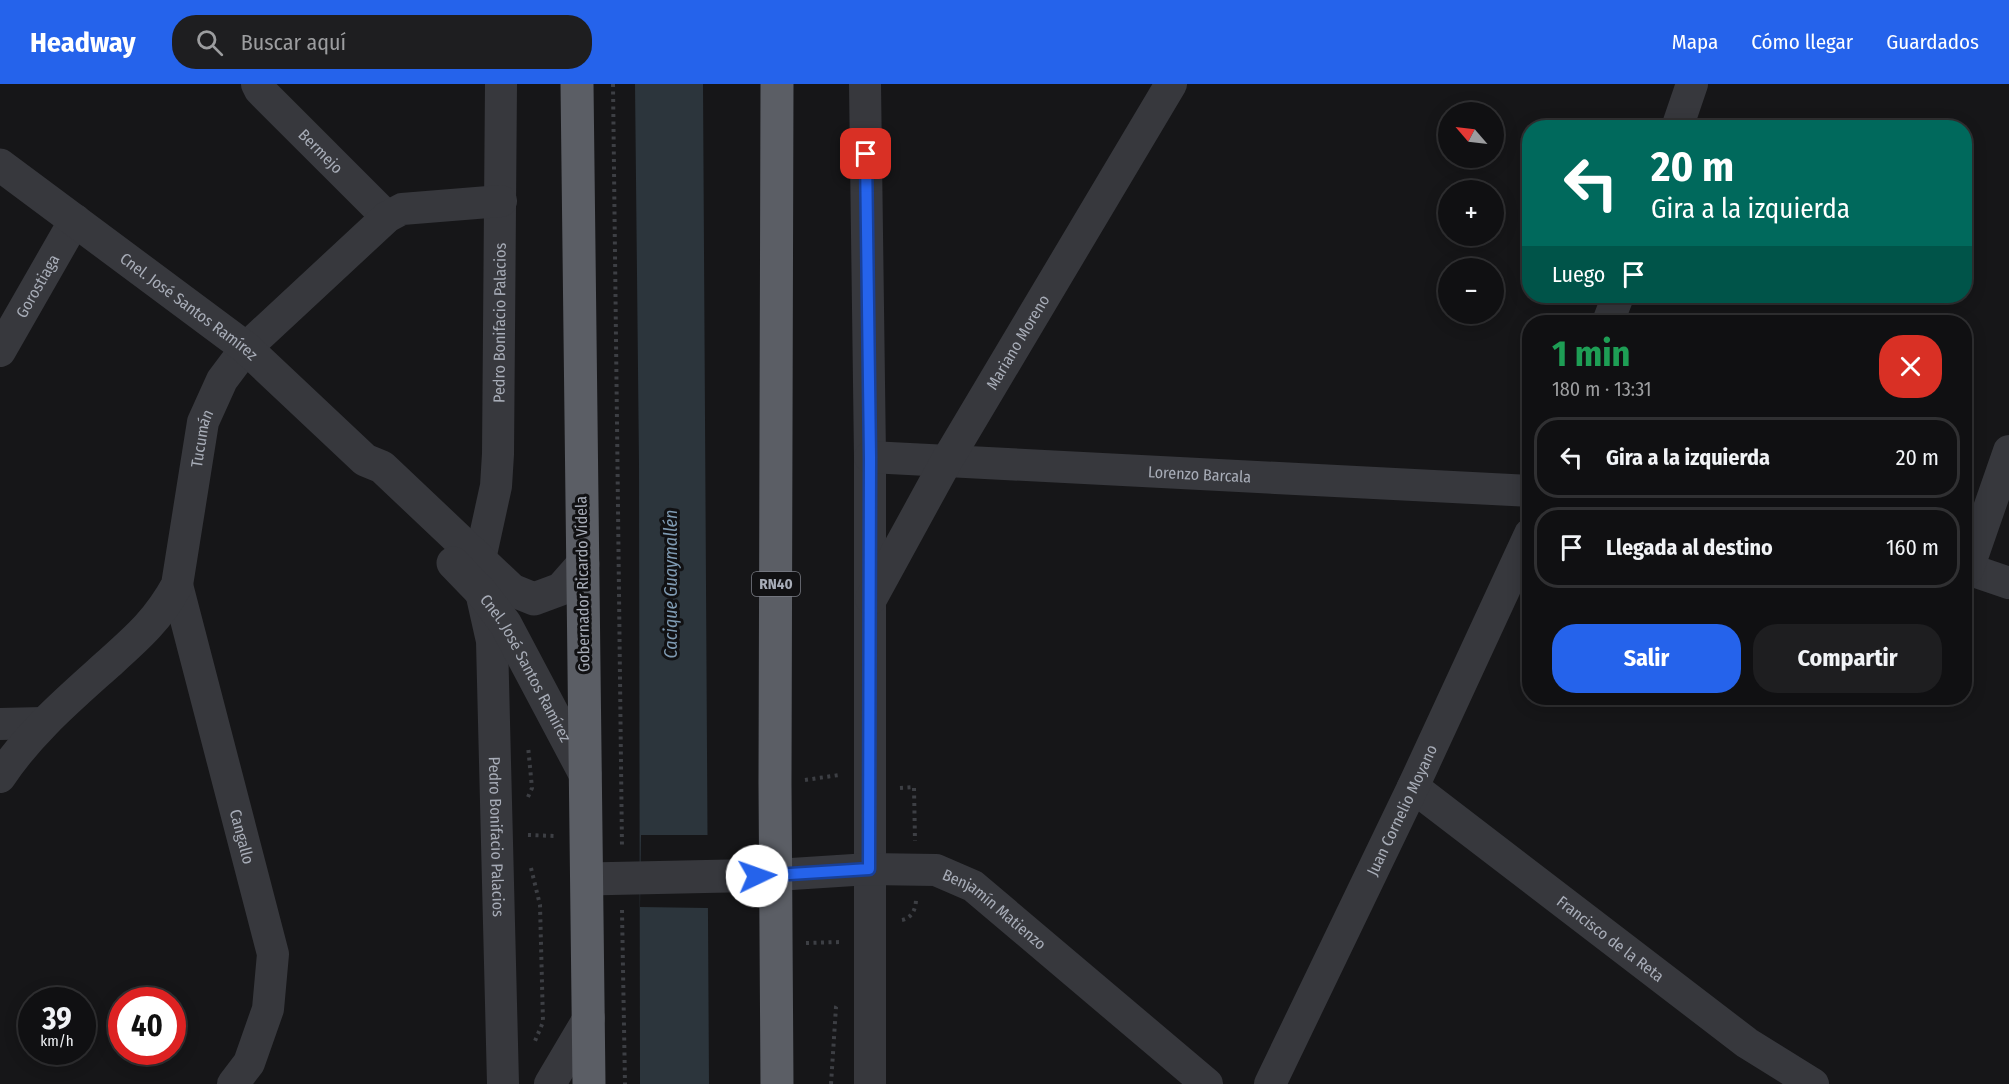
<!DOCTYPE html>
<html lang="es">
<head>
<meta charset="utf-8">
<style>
	:root { --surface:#101012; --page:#1e1e20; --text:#f1f3f6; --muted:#9c9d9f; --line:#303032; --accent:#2563eb }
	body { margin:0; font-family:"Fira Sans Condensed",sans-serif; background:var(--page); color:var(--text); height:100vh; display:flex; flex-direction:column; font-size:22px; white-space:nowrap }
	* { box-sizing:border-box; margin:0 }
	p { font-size:20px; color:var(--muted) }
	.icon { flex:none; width:33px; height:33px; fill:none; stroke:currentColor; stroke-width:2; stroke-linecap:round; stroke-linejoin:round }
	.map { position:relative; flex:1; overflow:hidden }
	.details { position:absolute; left:1522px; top:231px; width:450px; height:390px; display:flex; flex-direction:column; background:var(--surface); border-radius:24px; box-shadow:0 3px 15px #0003,0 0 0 2px var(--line) }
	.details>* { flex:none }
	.banner { position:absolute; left:1522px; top:36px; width:450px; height:183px; border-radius:24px; box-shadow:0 3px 15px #0003,0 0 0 2px var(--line); background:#00695c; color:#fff; overflow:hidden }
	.needle { width:39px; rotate:298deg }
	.fabs { position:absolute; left:1438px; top:18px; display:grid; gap:12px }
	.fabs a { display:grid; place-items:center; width:66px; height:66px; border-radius:50%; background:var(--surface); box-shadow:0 3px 15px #0003,0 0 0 2px var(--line); font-size:30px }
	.speed { position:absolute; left:18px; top:903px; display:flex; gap:12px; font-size:30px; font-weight:700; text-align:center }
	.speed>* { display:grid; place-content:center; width:78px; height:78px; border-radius:50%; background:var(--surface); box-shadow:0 3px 15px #0003,0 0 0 2px var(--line); line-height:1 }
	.speed small { font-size:15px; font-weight:400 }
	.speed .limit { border:9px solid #d22; background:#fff; color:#111 }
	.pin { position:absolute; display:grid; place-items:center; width:51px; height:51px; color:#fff; margin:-26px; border-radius:12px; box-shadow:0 3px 9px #0006 }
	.me { position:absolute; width:66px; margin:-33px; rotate:87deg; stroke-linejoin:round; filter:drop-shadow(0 0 4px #0008) }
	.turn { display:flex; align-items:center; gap:21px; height:126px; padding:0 30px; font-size:27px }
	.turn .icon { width:78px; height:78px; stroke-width:2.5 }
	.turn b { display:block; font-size:42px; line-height:51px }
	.then { display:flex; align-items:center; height:57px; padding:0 30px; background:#0003; gap:12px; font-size:22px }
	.round { display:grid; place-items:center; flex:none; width:63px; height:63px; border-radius:24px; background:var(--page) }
	.overview { display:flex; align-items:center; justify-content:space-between; height:102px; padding:0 30px }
	h1 { font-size:36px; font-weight:700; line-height:45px; color:#1e9e55 }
	.primary-button { display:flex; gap:12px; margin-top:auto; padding:12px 30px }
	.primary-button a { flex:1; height:69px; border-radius:24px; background:var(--accent); color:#fff; font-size:24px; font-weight:700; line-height:69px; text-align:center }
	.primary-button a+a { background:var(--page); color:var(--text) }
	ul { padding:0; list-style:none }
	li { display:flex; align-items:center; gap:18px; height:81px; margin:0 12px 9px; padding:0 18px; border:3px solid var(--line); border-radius:24px }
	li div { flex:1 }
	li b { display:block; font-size:22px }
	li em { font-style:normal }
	header { display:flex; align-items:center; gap:36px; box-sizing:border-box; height:84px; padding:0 30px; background:var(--accent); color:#fff }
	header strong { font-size:28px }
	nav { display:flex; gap:33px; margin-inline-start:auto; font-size:21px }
	.search { width:420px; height:54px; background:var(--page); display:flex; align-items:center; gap:15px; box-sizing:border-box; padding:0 21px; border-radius:24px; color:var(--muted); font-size:22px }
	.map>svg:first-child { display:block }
	.water { fill:#2c353c }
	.pier { fill:#161618 }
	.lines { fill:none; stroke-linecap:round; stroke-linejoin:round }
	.path { stroke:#3d3f44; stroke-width:4; stroke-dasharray:3 4.5; stroke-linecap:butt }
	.minor { stroke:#37383d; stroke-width:32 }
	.tertiary { stroke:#37383d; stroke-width:33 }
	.trunk { stroke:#5b5e65; stroke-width:33 }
	.route-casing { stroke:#184099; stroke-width:15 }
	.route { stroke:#2563eb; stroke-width:10 }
	.labels { text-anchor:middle; stroke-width:6; stroke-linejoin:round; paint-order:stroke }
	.shield { fill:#111113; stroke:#7b7e86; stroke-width:1.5 }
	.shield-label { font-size:15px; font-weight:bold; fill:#a8adb8 }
	.street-label { font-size:16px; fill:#a8adb8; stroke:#111113 }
	.water-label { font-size:18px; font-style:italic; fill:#7f9bb3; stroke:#111113 }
</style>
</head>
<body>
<header>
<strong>Headway</strong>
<div class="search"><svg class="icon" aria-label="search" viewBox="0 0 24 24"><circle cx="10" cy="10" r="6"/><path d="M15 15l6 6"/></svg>Buscar aquí</div>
<nav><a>Mapa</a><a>Cómo llegar</a><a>Guardados</a></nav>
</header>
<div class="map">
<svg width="2009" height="1000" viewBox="0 0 2009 1000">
	<rect width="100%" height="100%" fill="#161618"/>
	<polygon class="water" points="635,0 703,0 709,1000 640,1000 639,381"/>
	<polygon class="pier" points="641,751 708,751 708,824 640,823"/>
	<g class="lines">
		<g class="path">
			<polyline points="613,0 622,764"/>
			<polyline points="805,696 839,691"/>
			<polyline points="900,704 914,703 915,757"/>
			<polyline points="528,713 532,704 528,662"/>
			<polyline points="528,751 556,752"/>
			<polyline points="531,784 540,821 543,938 535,957"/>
			<polyline points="622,826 625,1000"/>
			<path d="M902,836C912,834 916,825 916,815"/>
			<polyline points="806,859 841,858"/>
			<polyline points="831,1000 836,923 837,921"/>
		</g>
		<g class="minor">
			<path id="s1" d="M257,0L260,6L387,133"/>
			<polyline points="865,0 870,373 870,1000"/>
			<polyline points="1677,44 1692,0"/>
			<polyline points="1608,238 1618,212"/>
			<path id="s2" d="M0,267L75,136"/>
			<path id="s3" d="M870,373L1530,407"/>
			<path id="s4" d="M480,475L496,402L498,370L501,0"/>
			<polyline points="1965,484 2009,499"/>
			<polyline points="1968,485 2009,367"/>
			<path id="s5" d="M177,501L273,870L268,925L249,979L233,1000"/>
			<path id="s6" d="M481,508L492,557L503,1000"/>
			<path id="s7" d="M871,515L946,378L1171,0"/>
			<polyline points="0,640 43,639"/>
			<path id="s8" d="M0,693C29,649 69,615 108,580C137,554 158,536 177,501L203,338L222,296L246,264L387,133L402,125L501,117"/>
			<path id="s9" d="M1413,703L1747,959L1813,1000"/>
			<path id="s10" d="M776,791L869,785L936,786L973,802L1207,1000"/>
			<polyline points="550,1000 589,934"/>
			<path id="s11" d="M1270,1000L1413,703L1530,450"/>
		</g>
		<g class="tertiary">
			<path id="s12" d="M0,81L246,264L365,376L382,383L512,506L534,515L561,505L583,480"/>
			<path id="s13" d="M453,479L481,508L505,539L585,690"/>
			<polyline points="588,795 776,791"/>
		</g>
		<g class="trunk">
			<polyline points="577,0 589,1000"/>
			<polyline points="777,0 775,699 777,1000"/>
		</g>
	</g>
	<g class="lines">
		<defs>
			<polyline id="route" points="757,792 869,785 870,373 866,70"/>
		</defs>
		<use href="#route" class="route-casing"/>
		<use href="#route" class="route"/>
	</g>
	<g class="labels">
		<rect class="shield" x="752" y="488" width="48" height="24" rx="4.5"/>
		<g class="shield-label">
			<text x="776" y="505">RN40</text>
		</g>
		<g class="street-label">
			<text dy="6" stroke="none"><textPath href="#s1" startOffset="93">Bermejo</textPath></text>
			<text dy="6" stroke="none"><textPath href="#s2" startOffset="75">Gorostiaga</textPath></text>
			<text dy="6" stroke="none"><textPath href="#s12" startOffset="236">Cnel. José Santos Ramírez</textPath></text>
			<text dy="6" stroke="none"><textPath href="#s4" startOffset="238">Pedro Bonifacio Palacios</textPath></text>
			<text dy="6" stroke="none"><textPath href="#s7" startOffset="296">Mariano Moreno</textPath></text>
			<text dy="6" stroke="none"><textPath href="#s8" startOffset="411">Tucumán</textPath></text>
			<text dy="6" stroke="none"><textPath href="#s3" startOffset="330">Lorenzo Barcala</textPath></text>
			<text transform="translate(582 500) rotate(-91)" y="6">Gobernador Ricardo Videla</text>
			<text dy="6" stroke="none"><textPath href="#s13" startOffset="129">Cnel. José Santos Ramírez</textPath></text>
			<text dy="6" stroke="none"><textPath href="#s11" startOffset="304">Juan Cornelio Moyano</textPath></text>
			<text dy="6" stroke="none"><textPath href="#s5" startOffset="260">Cangallo</textPath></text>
			<text dy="6" stroke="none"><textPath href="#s6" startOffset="246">Pedro Bonifacio Palacios</textPath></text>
			<text dy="6" stroke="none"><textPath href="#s10" startOffset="231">Benjamín Matienzo</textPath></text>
			<text dy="6" stroke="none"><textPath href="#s9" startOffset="249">Francisco de la Reta</textPath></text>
		</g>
		<g class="water-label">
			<text transform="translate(671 500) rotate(-90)" y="6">Cacique Guaymallén</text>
		</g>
	</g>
</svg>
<div class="fabs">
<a><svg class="needle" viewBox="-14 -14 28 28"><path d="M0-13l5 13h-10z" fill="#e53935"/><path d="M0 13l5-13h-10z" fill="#9c9d9f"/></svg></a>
<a>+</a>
<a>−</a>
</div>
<div class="speed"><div>39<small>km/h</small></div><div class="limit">40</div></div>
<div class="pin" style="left:866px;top:70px;background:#d93025"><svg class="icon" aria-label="arrive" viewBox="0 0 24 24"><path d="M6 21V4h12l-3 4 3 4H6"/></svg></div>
<svg class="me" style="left:757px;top:792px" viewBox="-20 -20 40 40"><circle r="19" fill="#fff"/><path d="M0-13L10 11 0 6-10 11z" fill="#2563eb"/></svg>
<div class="banner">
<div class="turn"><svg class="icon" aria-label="left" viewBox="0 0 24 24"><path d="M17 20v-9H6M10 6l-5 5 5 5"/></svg><div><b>20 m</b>Gira a la izquierda</div></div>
<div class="then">Luego<svg class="icon" aria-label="arrive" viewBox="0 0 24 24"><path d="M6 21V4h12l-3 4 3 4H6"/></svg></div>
</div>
<section class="details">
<div class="overview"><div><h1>1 min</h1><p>180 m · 13:31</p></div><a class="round" style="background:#d93025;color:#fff"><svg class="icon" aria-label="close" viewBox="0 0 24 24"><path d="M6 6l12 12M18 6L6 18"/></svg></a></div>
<ul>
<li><svg class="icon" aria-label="left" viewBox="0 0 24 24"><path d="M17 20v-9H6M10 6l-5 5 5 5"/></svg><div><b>Gira a la izquierda</b></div><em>20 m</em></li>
<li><svg class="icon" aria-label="arrive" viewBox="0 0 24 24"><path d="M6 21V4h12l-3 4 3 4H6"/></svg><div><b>Llegada al destino</b></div><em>160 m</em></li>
</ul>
<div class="primary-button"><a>Salir</a><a>Compartir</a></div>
</section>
</div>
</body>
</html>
